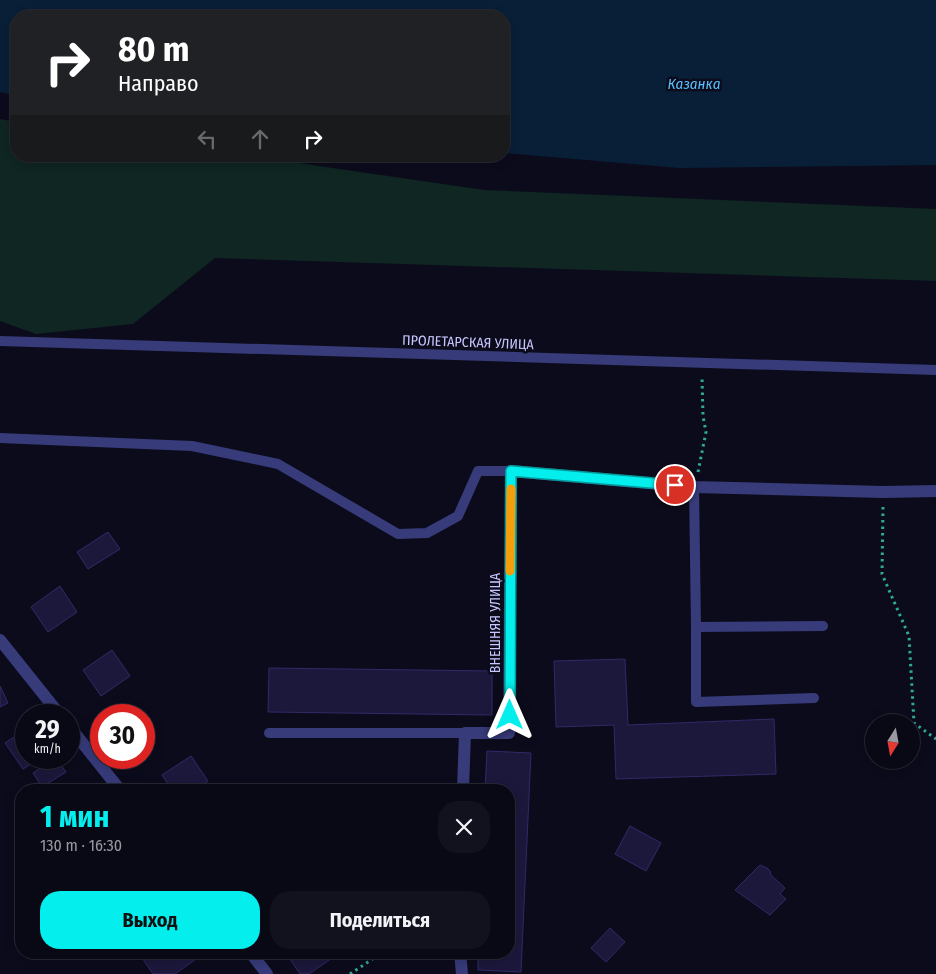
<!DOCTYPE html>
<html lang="ru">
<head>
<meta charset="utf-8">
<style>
	:root { --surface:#090815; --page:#12111e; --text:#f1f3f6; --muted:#999aa0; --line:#292934; --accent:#03eeec }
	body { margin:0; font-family:"Fira Sans Condensed",sans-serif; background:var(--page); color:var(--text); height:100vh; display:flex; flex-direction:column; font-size:19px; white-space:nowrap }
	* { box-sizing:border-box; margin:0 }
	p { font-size:16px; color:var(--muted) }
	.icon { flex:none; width:28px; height:28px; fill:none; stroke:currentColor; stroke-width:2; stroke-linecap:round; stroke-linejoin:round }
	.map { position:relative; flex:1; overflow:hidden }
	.sheet { position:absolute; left:15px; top:784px; width:500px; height:175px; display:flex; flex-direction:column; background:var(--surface); border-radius:20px; box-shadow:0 2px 12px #0003,0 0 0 1px var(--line) }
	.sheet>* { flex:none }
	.guide { position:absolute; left:10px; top:10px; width:500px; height:152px; border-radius:20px; box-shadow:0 2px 12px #0003,0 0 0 1px var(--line); background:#202124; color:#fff; overflow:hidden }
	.needle { width:32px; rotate:191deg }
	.tools { position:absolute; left:865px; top:714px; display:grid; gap:10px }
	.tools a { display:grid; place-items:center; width:55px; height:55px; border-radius:50%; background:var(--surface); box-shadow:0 2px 12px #0003,0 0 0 1px var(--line); font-size:25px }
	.speed { position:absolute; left:15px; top:704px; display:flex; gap:10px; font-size:25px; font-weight:700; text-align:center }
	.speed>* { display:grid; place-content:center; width:65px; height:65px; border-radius:50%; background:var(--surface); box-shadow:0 2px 12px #0003,0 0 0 1px var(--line); line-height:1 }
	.speed small { font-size:12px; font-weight:400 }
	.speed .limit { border:8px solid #d22; background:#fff; color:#111 }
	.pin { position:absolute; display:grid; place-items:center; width:42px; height:42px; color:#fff; margin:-21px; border:2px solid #fff; border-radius:50%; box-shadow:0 1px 5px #0007 }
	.me { position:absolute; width:55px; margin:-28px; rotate:0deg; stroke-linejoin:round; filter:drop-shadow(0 0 4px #0008) }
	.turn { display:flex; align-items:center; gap:18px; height:105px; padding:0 25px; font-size:22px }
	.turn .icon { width:65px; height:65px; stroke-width:2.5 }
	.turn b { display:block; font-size:35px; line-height:42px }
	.lanes { display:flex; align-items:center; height:48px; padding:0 25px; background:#0003; justify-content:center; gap:25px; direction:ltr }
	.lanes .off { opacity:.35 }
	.round { display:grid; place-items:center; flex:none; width:52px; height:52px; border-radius:20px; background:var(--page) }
	.headline { display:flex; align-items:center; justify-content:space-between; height:85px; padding:0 25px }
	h1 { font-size:30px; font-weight:700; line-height:38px; color:var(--accent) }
	.button { display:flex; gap:10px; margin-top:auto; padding:10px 25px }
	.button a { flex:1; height:58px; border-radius:20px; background:var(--accent); color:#111; font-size:20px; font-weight:700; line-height:58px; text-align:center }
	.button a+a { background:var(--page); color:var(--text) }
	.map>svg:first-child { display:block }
	.green { fill:#0f2622 }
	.water { fill:#091f37 }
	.building { fill:#1b183c; stroke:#302a68 }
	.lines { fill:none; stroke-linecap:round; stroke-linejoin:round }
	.path { stroke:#2eab96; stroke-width:3; stroke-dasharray:2.5 4; stroke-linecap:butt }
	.service { stroke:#373b7a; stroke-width:10 }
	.minor { stroke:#373b7a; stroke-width:12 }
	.route-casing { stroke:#029b99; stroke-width:12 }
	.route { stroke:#03eeec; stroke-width:9 }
	.slow { stroke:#f59e0b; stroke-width:9 }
	.labels { text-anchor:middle; stroke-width:5; stroke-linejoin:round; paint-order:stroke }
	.street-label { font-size:14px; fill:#c7c7fe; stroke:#0c0b1c }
	.water-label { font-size:15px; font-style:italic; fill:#56c1fd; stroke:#0c0b1c }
</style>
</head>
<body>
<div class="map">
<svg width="936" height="974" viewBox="0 0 936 974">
	<rect width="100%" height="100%" fill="#0c0b1c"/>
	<polygon class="green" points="0,119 16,122 16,156 251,156 484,190 936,209 936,281 215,258 133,324 36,334 0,321"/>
	<polygon class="water" points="0,0 936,0 936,165 679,168 504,153 504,16 16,16 16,96 0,92"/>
	<g class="building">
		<polygon points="108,532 120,549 88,569 77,552"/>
		<polygon points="60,586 77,612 48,632 31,607"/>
		<polygon points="112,650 130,676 101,696 83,670"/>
		<polygon points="625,659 628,725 774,719 776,774 616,779 614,725 556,727 554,661"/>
		<polygon points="269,668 492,671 492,715 268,712"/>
		<polygon points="0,686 8,703 0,707"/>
		<polygon points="26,729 26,758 41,758 23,769 5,743"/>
		<polygon points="487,751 531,753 521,972 478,970 478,952 509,952 509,790 485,790"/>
		<polygon points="191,756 208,781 196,790 172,790 162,775"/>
		<polygon points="56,758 66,772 42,787 33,773"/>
		<polygon points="630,826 661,843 646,871 615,854"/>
		<polygon points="760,865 767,868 770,871 771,875 785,888 780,894 786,899 770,915 735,890"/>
		<polygon points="610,928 625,942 606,962 591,948"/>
		<polygon points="138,952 206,952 175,974 153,974"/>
		<polygon points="285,952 328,952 332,958 309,974 300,974"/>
	</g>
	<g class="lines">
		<g class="path">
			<polyline points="698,472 706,432 703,416 702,377"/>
			<polyline points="883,507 882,574 909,636 914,723 936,739"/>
			<polyline points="350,974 383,952"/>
		</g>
		<g class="service">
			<polyline points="0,341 936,370"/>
			<polyline points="0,438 192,446 278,464 398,534 427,533 458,516 478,471 511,471"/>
			<polyline points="694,487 696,627 823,626"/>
			<polyline points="696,627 696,702 814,698"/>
			<polyline points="269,733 465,733"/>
		</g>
		<g class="minor">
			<polyline points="0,640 60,715"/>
			<polyline points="69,726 120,790"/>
			<polyline points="463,790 465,733 509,733 511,471 694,487 883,492 936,491"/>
			<polyline points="250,952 267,974"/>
			<polyline points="460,952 462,974"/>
		</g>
	</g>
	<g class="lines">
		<defs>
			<polyline id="route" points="510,715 511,471 675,485"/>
		</defs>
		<use href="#route" class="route-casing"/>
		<use href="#route" class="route"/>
		<polyline class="slow" points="510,571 511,489"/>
	</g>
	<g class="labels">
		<g class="street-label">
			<text transform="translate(468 342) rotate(2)" y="5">ПРОЛЕТАРСКАЯ УЛИЦА</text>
			<text transform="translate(495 623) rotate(-90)" y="5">ВНЕШНЯЯ УЛИЦА</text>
		</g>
		<g class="water-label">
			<text x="694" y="89">Казанка</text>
		</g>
	</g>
</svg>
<div class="tools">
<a><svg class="needle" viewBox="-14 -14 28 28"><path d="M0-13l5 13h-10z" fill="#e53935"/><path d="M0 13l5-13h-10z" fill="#999aa0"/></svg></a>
</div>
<div class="speed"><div>29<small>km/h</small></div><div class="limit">30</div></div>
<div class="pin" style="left:675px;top:485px;background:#d93025"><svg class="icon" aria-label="arrive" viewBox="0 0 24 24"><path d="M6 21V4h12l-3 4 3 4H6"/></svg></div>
<svg class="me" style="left:510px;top:715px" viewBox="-20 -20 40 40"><path d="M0-17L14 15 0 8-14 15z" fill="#03eeec" stroke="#fff" stroke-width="4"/></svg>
<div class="guide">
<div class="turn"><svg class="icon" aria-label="right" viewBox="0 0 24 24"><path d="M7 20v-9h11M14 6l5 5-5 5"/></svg><div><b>80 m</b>Направо</div></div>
<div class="lanes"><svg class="icon off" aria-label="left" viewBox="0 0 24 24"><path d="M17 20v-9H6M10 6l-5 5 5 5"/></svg><svg class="icon off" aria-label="ahead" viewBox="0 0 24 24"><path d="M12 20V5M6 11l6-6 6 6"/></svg><svg class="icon" aria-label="right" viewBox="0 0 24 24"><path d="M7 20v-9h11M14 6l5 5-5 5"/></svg></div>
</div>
<section class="sheet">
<div class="headline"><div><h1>1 мин</h1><p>130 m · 16:30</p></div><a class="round"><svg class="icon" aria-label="close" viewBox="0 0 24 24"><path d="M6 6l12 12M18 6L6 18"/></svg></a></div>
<div class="button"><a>Выход</a><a>Поделиться</a></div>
</section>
</div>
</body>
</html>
